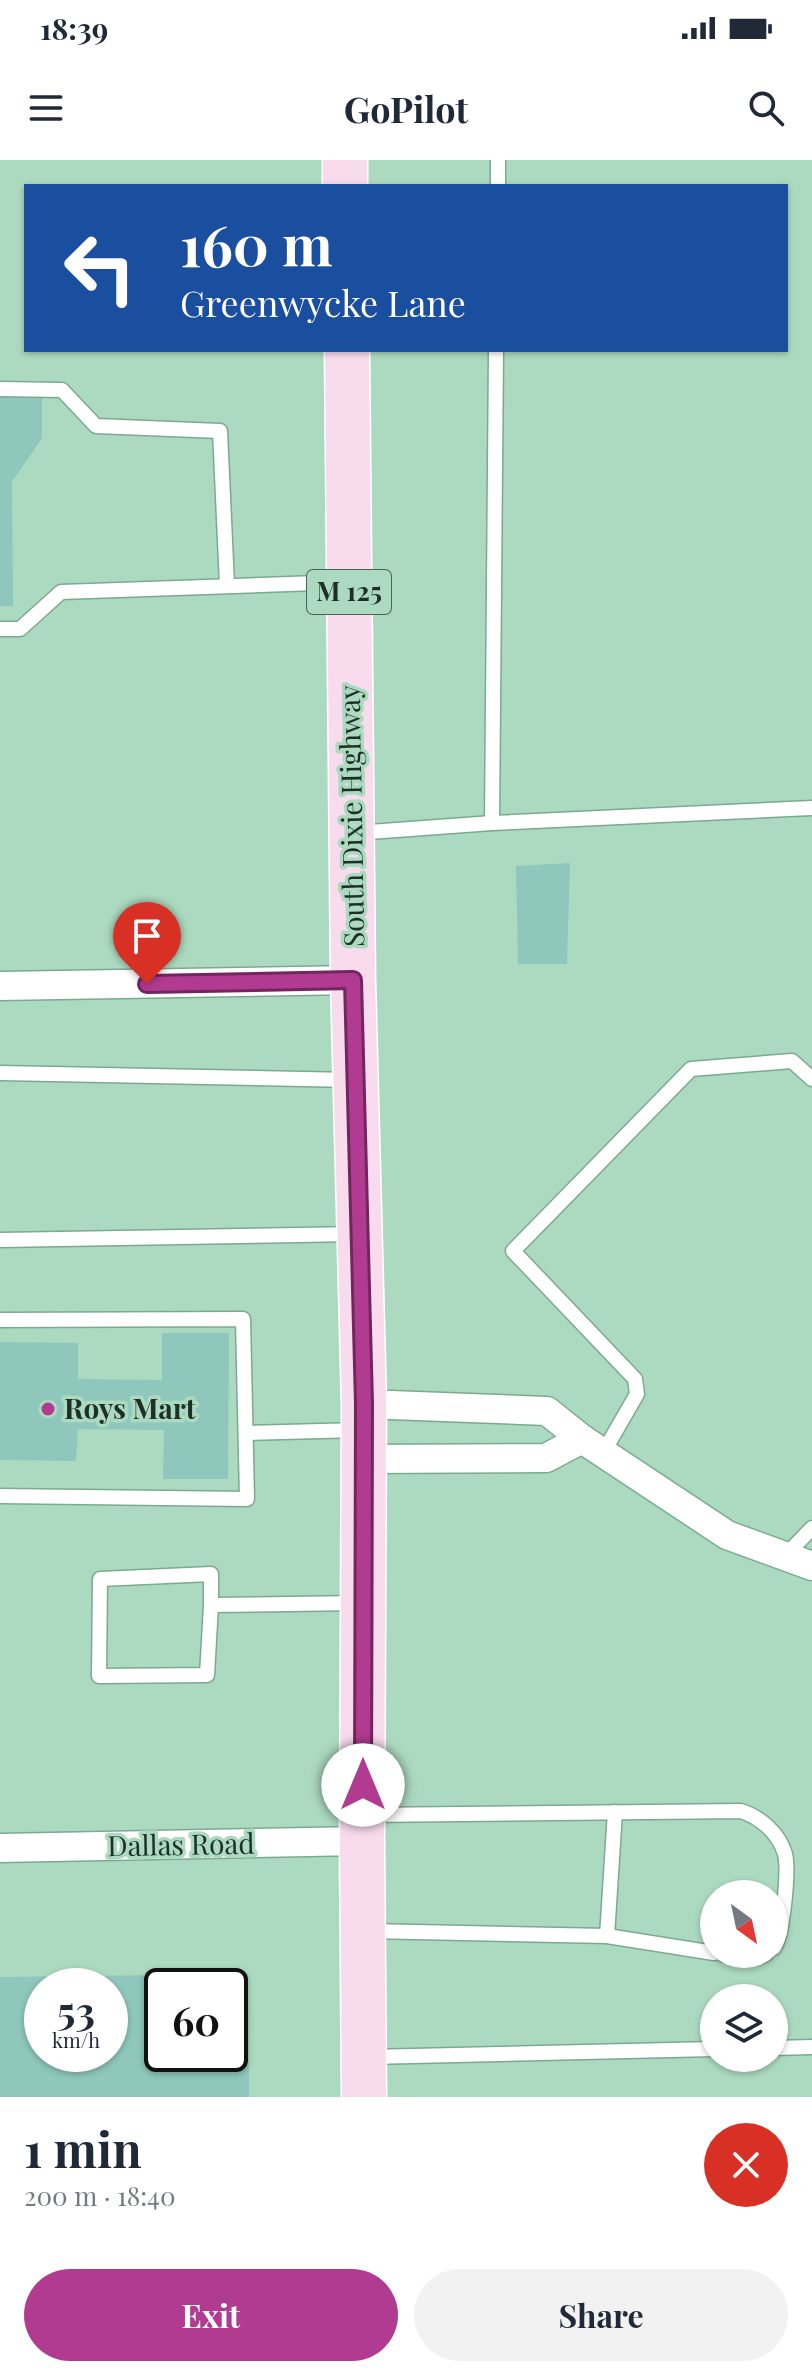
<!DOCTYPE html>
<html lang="en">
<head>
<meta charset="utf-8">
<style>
	:root { --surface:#fff; --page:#f2f2f3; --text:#1f2937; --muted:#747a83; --accent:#b13b91 }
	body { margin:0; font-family:"Playfair Display",serif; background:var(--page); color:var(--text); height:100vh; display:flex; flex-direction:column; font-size:30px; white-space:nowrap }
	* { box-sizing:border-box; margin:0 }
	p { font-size:26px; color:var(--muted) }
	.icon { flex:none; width:44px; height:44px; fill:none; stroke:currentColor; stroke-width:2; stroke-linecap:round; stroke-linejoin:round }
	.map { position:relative; height:1937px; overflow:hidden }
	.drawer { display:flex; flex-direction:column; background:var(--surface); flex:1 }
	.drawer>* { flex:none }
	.hud { position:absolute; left:24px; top:24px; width:764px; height:168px; border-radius:0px; box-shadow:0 2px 6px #0004; background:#1a4fa0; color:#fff; overflow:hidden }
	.needle { width:52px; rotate:147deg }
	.fabs { position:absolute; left:700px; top:1720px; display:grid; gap:16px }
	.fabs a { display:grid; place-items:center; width:88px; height:88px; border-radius:50%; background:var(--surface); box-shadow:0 2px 6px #0004; font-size:40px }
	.speed { position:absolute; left:24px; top:1808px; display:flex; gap:16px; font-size:40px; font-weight:700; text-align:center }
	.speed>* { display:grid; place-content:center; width:104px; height:104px; border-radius:50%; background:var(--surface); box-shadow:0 2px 6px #0004; line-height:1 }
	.speed small { font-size:20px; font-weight:400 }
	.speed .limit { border:4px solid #111; border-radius:12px; background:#fff; color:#111 }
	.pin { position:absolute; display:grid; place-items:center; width:68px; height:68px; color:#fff; margin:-82px -34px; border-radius:50% 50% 50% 0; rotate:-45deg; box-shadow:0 0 8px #0007 }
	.pin .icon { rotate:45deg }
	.me { position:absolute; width:88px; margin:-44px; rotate:0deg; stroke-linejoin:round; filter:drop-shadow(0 0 6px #0008) }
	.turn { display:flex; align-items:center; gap:28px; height:168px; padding:0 24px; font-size:36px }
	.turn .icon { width:104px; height:104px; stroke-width:2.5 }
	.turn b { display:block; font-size:56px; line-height:68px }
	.round { display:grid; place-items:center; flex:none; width:84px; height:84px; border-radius:42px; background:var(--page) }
	.headline { display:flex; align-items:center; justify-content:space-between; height:136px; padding:0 24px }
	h1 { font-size:48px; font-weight:700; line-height:60px }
	.primary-button { display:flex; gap:16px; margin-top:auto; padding:16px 24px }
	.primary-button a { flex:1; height:92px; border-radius:48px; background:var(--accent); color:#fff; font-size:32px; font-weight:700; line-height:92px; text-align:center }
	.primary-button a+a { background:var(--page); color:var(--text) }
	.status { display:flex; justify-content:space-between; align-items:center; height:56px; padding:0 40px; background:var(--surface); direction:ltr }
	.status svg { height:22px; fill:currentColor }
	header { display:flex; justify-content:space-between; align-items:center; height:104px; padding:0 24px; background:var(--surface); font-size:36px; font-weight:700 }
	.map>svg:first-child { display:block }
	.building { fill:#8fc7bc; fill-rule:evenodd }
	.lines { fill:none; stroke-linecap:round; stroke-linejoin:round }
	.service-casing { stroke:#7ca990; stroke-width:17 }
	.minor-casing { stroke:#7ca990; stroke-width:31 }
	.primary-casing { stroke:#fff; stroke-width:47 }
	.service { stroke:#fff; stroke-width:14 }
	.minor { stroke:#fff; stroke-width:28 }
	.primary { stroke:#f8dcee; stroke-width:44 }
	.route-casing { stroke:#73265e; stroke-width:20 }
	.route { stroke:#b13b91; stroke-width:14 }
	.poi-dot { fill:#b13b91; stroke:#acdac0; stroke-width:3 }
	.labels { text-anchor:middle; stroke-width:7; stroke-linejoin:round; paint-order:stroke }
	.shield { fill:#acdac0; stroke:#496354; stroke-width:2 }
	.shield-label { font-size:26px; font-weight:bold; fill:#1e3026 }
	.street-label { font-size:28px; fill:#1e3026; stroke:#acdac0 }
	.poi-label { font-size:28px; font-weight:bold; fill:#1e3026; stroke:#acdac0; text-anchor:start }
</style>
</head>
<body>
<div class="status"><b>18:39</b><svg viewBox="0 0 49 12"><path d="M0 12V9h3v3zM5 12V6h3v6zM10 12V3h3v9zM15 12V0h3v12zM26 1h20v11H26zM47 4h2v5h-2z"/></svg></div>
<header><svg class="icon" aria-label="menu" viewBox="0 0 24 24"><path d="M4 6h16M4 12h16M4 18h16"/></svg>GoPilot<svg class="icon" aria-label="search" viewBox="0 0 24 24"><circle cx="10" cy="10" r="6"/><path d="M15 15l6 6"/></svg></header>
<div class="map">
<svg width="812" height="1937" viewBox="0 0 812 1937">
	<rect width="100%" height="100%" fill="#acdac0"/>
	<g class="building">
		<polygon points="0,237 42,237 42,278 12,322 13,446 0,446"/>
		<polygon points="570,703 567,804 518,804 516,706"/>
		<polygon points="162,1173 229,1173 228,1319 163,1319 164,1270 78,1269 76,1301 0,1300 0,1182 78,1183 78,1219 162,1220"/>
		<path d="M248,1814L249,1937H0V1817ZM42,1826H110V1894H42ZM162,1826H230V1894H162Z"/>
	</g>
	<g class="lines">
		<defs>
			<g id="service">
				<polyline points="498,26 498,0"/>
				<polyline points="0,229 62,230 96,266 220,271 227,425"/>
				<polyline points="0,469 20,469 61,432 345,422"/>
				<polyline points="492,663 496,190"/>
				<polyline points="356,673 492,663 812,648"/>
				<polyline points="0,913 352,920"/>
				<polyline points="0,1080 356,1074"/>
				<polyline points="0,1160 243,1159 247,1339 0,1336"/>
				<polyline points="248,1273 360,1270"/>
				<polyline points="603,1293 637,1234 635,1219 513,1091 691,909 792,901 812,919"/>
				<polyline points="785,1396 812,1368"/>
				<polyline points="211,1445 211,1414 100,1419 99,1516 207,1515 211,1445 359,1443"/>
				<path d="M366,1655L741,1651C760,1657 779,1673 785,1694C789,1710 783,1774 774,1788"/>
				<polyline points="368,1771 607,1776 714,1793"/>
				<polyline points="607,1776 615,1652"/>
				<path d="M722,1794C736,1796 754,1802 766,1794"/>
				<polyline points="774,1888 812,1887"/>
				<polyline points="369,1897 714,1889"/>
			</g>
			<g id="minor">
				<polyline points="0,826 353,820"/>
				<polyline points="364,1244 547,1251 582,1279 727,1375 812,1406"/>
				<polyline points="364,1299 546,1298 582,1279"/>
				<polyline points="0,1688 362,1681"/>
			</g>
			<g id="primary">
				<polyline points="345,0 345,26"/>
				<polyline points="347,190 353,820 364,1244 362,1681 364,1937"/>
			</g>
		</defs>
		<use href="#service" class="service-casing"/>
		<use href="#minor" class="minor-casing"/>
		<use href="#primary" class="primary-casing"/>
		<use href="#service" class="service"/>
		<use href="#minor" class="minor"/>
		<use href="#primary" class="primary"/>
	</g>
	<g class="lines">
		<defs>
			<polyline id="route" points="147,824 353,820 364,1244 363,1625"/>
		</defs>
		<use href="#route" class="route-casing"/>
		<use href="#route" class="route"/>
	</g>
	<circle class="poi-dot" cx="48" cy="1249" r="8"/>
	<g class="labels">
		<rect class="shield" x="307" y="410" width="84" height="44" rx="6"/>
		<g class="shield-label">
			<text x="349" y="441">M 125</text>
		</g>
		<g class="street-label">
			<text transform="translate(352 656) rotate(-91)" y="10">South Dixie Highway</text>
			<text transform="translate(181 1685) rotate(-1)" y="10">Dallas Road</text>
		</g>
		<g class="poi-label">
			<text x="64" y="1259">Roys Mart</text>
		</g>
	</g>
</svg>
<div class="fabs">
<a><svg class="needle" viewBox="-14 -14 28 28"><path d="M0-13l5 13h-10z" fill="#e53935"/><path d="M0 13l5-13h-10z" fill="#747a83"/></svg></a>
<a><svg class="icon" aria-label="layers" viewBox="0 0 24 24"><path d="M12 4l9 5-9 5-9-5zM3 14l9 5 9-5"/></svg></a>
</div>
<div class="speed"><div>53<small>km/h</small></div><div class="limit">60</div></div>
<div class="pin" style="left:147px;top:824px;background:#d93025"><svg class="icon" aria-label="arrive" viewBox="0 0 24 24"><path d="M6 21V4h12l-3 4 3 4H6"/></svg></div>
<svg class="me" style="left:363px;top:1625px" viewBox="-20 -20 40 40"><circle r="19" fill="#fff"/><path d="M0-13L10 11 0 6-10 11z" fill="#b13b91"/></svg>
<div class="hud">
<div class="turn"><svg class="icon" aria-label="left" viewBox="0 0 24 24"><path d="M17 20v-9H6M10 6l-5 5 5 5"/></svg><div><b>160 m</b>Greenwycke Lane</div></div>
</div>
</div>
<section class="drawer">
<div class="headline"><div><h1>1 min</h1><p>200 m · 18:40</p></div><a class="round" style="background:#d93025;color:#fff"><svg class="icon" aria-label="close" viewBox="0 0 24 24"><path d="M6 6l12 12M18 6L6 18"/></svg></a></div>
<div class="primary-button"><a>Exit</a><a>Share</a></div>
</section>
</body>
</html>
